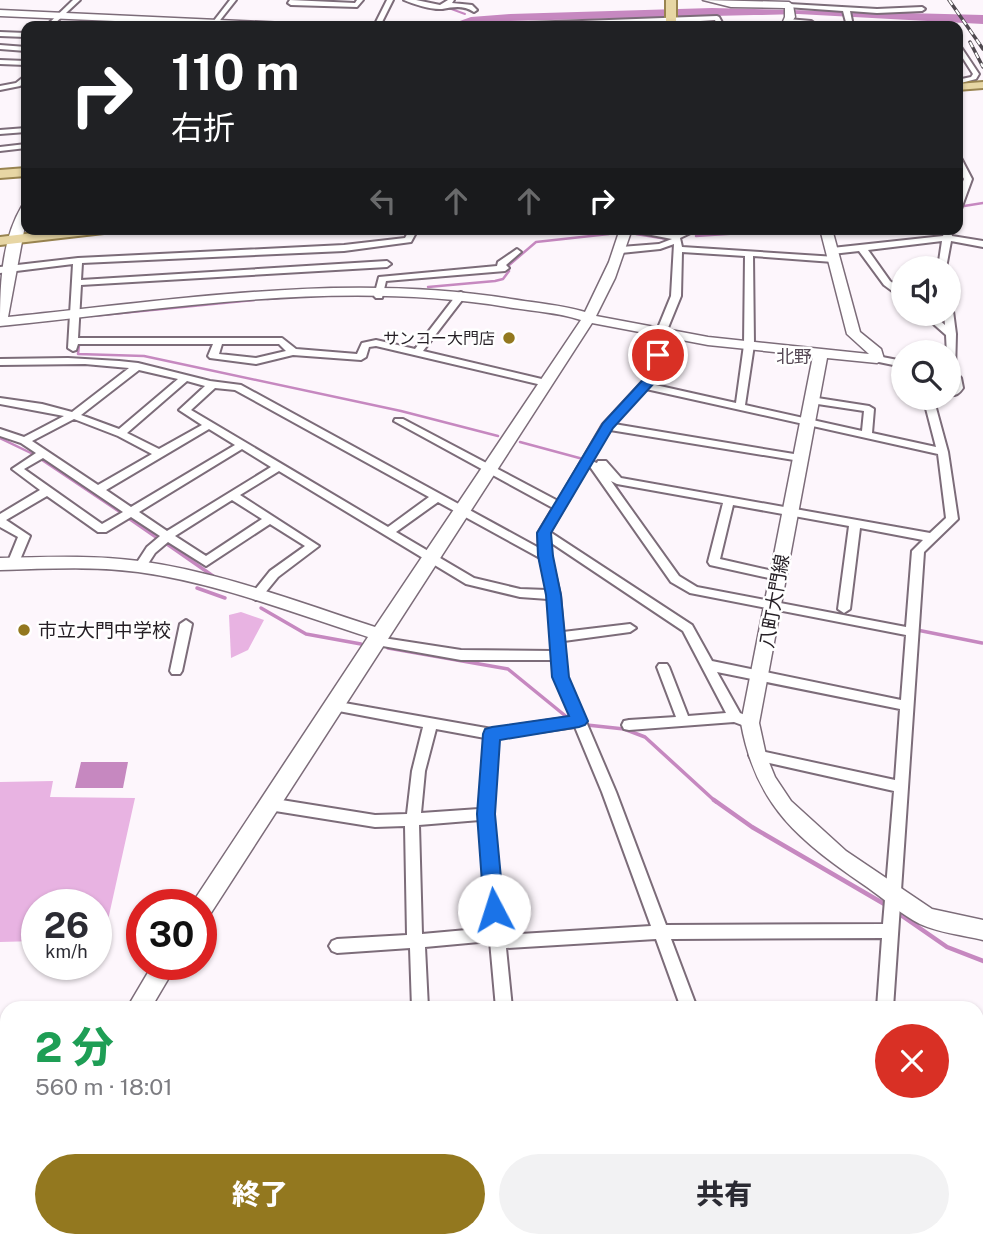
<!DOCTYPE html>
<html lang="ja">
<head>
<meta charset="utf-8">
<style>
	:root { --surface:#fff; --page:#f2f2f3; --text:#2b2b33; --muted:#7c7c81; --accent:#93781f }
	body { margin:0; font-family:"Public Sans","Noto Sans JP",sans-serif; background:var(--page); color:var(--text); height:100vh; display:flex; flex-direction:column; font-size:26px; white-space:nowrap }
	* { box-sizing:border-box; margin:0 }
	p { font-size:23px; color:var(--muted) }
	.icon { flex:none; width:38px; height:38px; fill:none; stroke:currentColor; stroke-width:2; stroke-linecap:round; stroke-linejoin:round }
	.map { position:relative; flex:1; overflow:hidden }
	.panel { position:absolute; left:0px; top:1001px; width:984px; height:247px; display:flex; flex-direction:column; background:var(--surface); border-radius:21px 21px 0 0; box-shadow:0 2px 5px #0004 }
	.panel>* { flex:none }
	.banner { position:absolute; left:21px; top:21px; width:942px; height:214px; border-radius:14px; box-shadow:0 2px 5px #0004; background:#202124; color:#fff; overflow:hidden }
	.fabs { position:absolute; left:891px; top:256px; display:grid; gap:14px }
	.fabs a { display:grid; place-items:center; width:70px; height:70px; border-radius:50%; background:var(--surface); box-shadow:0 2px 5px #0004; font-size:35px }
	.speed { position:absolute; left:21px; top:889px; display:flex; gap:14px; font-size:35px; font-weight:700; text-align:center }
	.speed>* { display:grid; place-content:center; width:91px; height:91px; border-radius:50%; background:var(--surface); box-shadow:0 2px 5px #0004; line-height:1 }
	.speed small { font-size:18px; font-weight:400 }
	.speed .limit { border:10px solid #d22; background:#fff; color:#111 }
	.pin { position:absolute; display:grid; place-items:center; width:60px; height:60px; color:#fff; margin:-30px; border:4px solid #fff; border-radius:50%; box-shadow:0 2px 7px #0007 }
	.me { position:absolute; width:77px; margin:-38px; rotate:355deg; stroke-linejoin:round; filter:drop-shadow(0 0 5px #0008) }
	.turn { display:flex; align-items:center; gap:24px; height:147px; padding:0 35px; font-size:32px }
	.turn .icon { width:91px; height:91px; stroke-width:2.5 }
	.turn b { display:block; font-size:49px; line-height:60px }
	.lanes { display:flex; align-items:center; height:66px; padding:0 35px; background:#0003; justify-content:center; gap:35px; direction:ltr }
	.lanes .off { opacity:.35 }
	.round { display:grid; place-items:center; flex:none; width:74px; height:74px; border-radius:37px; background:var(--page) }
	.overview { display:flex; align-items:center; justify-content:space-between; height:119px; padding:0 35px }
	h1 { font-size:42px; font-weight:800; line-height:52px; color:#1e9e55 }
	.action { display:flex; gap:14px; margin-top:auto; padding:14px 35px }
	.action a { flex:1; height:80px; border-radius:42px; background:var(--accent); color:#fff; font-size:28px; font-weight:800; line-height:80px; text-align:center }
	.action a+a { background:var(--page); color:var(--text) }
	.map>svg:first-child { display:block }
	.green { fill:#e8b3e2 }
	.water { fill:#c688c0 }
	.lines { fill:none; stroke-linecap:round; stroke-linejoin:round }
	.stream-far3 { stroke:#c688c0; stroke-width:2 }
	.stream-far2 { stroke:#c688c0; stroke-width:2.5 }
	.stream-far1 { stroke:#c688c0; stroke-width:3.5 }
	.stream { stroke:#c688c0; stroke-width:4.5 }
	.street-casing { stroke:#7c6c79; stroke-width:4 }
	.secondary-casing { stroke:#7c6c79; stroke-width:3 }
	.primary-casing { stroke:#998450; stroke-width:4 }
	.street { fill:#fff; fill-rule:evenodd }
	.secondary { fill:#fff; fill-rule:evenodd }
	.primary { fill:#e7d6a4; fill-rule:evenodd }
	.rail-casing { stroke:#4f494f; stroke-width:3.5 }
	.rail { stroke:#fff; stroke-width:2; stroke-dasharray:6; stroke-linecap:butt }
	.route { fill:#1a73e8; stroke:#114b97; stroke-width:2 }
	.poi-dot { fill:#93781f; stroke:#fff; stroke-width:2.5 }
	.labels { text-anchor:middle; stroke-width:5; stroke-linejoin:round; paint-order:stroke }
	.far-poi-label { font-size:16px; fill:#251f25; stroke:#fff; text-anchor:end }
	.far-neighbourhood-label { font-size:18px; fill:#564855; stroke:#fff }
	.street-label { font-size:19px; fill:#251f25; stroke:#fff }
	.poi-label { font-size:19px; fill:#251f25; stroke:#fff; text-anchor:start }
</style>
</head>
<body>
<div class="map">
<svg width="983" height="1247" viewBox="0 0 983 1247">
	<rect width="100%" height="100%" fill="#fdf6fc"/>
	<g class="green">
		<polygon points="241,612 264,620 248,650 231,658 229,615"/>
		<polygon points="53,781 50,797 135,798 106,929 96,935 96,905 37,905 37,941 0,942 0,782"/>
	</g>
	<g class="water">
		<polygon points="712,8 983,15 983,24 798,14 510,21 475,26 446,26 471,17 510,14"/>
		<polygon points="81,762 128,762 123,788 75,788"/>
	</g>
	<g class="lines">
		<polyline class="stream-far3" points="446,7 465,14"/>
		<g class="stream-far2">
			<polyline points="964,206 983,203"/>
			<polyline points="636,234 667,239"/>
			<polyline points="696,236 772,231"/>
			<polyline points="508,266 536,242 609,234"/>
			<polyline points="428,287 495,281 503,279 509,271"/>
			<polyline points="267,299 279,298"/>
			<polyline points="91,316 254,300"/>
			<polyline points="79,345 78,354 144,356 401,411 498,436"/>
			<polyline points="0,438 35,455"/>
			<polyline points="520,442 583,459"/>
		</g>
		<g class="stream-far1">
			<polyline points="43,460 122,513"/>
			<polyline points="610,478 625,501"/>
			<polyline points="130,519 156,537"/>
			<polyline points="167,544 213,576"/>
			<polyline points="197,588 225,598"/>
			<polyline points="261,608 306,634 361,644"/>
			<polyline points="917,630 982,643"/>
			<polyline points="388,648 508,669 568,718"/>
			<polyline points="587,725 624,729 645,737 716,802"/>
		</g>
		<g class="stream">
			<polyline points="714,800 752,827 886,905"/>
			<polyline points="895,911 947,947 983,961"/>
		</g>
		<defs>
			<g id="street">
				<polygon points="73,0 80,0 52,26 46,26"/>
				<polygon points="230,0 236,0 217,24 213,24 213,22"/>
				<polygon points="290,0 355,3 357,0 363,0 357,7 291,5 288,3"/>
				<polygon points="387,0 393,0 380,26 374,26"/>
				<path d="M404,0H416L440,5L448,0H454L452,3L472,5L477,10L474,12C463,5 454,7 442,9C432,10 413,4 404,0Z"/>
				<polygon points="789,4 877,9 922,7 925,9 922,11 877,13 850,11 853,26 847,26 843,11 787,7"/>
				<polygon points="717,16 719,17 724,26 718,26 715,20 671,23 497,26 500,24"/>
				<polygon points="788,19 811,21 818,26 786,22 785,21"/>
				<polygon points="0,32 26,33 26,37 0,36"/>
				<polygon points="957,41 979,74 976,79 957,84 957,80 971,77 973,74 957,49"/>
				<polygon points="0,45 26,47 26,51 0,49"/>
				<polygon points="0,60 26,61 26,65 0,64"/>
				<polygon points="26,75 26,81 20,86 0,90 0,86 16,83"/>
				<polygon points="26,128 26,132 0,134 0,130"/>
				<polygon points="26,144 26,148 0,151 0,147"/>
				<polygon points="957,156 961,158 972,179 961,209 957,211 957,197 964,179 957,166"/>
				<path d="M410,229H418L411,242L344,251L82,263L81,280L387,261L391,264L387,267L81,285L78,338H282L296,349L357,354L362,343L376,340L415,349L458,293L461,292L466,295L423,351L550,381V385L546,386L376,346L369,347L366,357L361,360L293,355L256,364L210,358L208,356L213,344H78L76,350L73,351L68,348L73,264L0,273V267L78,258L344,245L405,238ZM222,344H279L286,351L256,358L219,354Z"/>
				<path d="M621,229H642L674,234L687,229H699L680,238L682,247L836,257V261L833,262L753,256L754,345L745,405L862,431L864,411L811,403L806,400L811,397L869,406L874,409L872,433L936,447L923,397H933L948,452L958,519L924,552L893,1008H877L882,938L671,939L697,1008H681L656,939L506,948L512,1008H496L490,941L425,947L428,1008H412L410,948L337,953L332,951L329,946L332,941L337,939L407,935L405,826L375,827L269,810L264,808L262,804L264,800L269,798L375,815L407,814L412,771L423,727L328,709L326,706L328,703L333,701L492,729L571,717L555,677L553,660H461L377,645L371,641L377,637L461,650L553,651L548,599L520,597L466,584L279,471L240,495L319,546L278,577L260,599L256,600L250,596L270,571L305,546L270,524L206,566L168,542L155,553L144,570L140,571L134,567L147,547L160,536L131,517L106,532H98L47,496L6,520L30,536L17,567H9L7,564L18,537L0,527V514L40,490L12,469L36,453L21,443L0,436V429L24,437L64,416L0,404V398L42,404L72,412L129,368L85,364L0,365V359L68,358L119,361L138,363L210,381L241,385L539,548L538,533L553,508L394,421L395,419H403L558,501L603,424L653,370V340L671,296L674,244L660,249L621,253L617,250L621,247L659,244L672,239ZM682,252L745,256L744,345L736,403L651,384L663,371V340L681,296ZM139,370L178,379L119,429L81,415ZM187,381L205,386L179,410L202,425L159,449L127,433ZM215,388L235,390L429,497L388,527L191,410ZM646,389L938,454L946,518L930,533L621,478L606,461H598L597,463L591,461L610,430L800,461L805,458L800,455L614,424ZM74,419L118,436L152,454L98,485L32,441ZM209,429L235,445L131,507L106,490ZM242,449L271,467L167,531L139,512ZM43,458L123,512L102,524L24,469ZM588,467L591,468L671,582L690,593L906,635L901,700L712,661L692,625L550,532ZM611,481L617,484L723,503L708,562L710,565L778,580L784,576L782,573L720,559L733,505L849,526L838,609L844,613L850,609L860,528L923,540L912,551L906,627L697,587L679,576ZM232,500L262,519L206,556L175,536ZM438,502L540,558L547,590L520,589L474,578L396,532ZM550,542L683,631L726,713L688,716L669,667L667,664H659L657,667L676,717L629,720L624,721L622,725L624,729L629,730L734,722L750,728L755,727L757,723L755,719L740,713L717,672L900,709L895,780L756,750L751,751L749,755L751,759L756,760L894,791L883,924L666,925L616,792L567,677L564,641L630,632L636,628L630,624L563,632L560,595L551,556ZM575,727L602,792L651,926L505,935L493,814L498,738ZM436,729L485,738L479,809L421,813L425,771ZM480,820L489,928L422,934L419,825Z"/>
				<polygon points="945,231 951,231 952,236 983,241 983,247 951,241 946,268 938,268 942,241 868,250 890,281 903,291 903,299 884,285 859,251 832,254 828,251 832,248 943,236"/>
				<polygon points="517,249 521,252 506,265 509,268 505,271 386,281 382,298 376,298 374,296 379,277 497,266 498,262"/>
				<path d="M948,308L953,311L956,334L955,371L961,378L963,388C959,394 956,396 948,395V389L953,388L948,375L946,335L921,313H931L945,325L944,313H948Z"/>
				<polygon points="877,356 903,361 903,367 874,361 872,359"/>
				<polygon points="186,620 192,624 182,671 180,674 172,674 170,671 180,624"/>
				<polygon points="756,1241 774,1241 776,1247 758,1247"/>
				<rect x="860" y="1241" width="18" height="6"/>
			</g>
			<g id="secondary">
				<polygon points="703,0 789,2 793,5 795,17 789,26 781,26 785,17 785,8 731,7"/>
				<polygon points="0,10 285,23 290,26 230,26 0,16"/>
				<path d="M26,205V220L8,317C175,300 344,272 511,299C536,303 561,305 585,312L609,262L620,229H632L615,278L596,316L708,337L869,354L847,334L820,229H832L860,332L881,349L884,359L877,363L827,358L759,723L766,755L775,777L791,801L846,851L932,909L983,920V940C963,935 939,933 920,924C902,915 884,899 867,887C800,841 756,807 741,723L813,356L708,345L592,323L209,916L201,918V905H192L193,902L368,637C293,613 218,583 138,572C93,566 46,569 0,570V558C46,557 93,555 139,561C220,572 298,602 375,627L581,320C557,312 531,311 507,307C339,279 168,309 0,326C0,287 1,241 22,206Z"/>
				<polygon points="153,964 177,964 151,1008 127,1008"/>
				<polygon points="7,1183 7,1241 10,1241 0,1246 0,1211 5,1209 0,1210 0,1184"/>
				<polygon points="654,1241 684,1241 687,1247 656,1247"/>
			</g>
			<g id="primary">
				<rect x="666" y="0" width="10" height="26"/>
				<polygon points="983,82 983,88 957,90 957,84"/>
				<polygon points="26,168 26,176 0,178 0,170"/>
				<polygon points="67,229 110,229 104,233 0,245 0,237"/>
			</g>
		</defs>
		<use href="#street" class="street-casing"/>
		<use href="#secondary" class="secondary-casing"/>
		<use href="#primary" class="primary-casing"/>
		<use href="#street" class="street"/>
		<use href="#secondary" class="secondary"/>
		<use href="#primary" class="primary"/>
		<defs>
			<g id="rail">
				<polyline points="949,0 983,49"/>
				<polyline points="970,42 983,67"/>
			</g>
		</defs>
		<use href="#rail" class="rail-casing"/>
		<use href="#rail" class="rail"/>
	</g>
	<polygon class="route" points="658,351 665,355 665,371 613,428 551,533 553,556 561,595 569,677 588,721 585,725 579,727 500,740 495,814 504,910 501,916 494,918 487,916 484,910 477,814 483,734 485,729 492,727 569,716 552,677 546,595 538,556 537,533 603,423 652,370 652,355"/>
	<g class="poi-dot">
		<circle cx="509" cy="338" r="7"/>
		<circle cx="24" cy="630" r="7"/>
	</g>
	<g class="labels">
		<g class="far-poi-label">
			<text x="495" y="344">サンコー大門店</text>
		</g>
		<g class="far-neighbourhood-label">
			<text x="794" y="363">北野</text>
		</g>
		<g class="street-label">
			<text transform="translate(774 601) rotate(-80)" y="7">八町大門線</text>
		</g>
		<g class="poi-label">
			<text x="38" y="637">市立大門中学校</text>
		</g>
	</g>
</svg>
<div class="fabs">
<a><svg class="icon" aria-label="sound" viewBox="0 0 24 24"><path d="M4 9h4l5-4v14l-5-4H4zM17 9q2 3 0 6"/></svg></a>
<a><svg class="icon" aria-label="search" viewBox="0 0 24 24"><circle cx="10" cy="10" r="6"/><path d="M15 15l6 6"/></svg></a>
</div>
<div class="speed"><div>26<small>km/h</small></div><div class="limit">30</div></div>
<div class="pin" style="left:658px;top:355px;background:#d93025"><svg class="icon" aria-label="arrive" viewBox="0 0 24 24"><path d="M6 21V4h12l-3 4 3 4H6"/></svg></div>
<svg class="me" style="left:494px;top:910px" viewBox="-20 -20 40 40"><circle r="19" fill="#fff"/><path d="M0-13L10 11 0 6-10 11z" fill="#1a73e8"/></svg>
<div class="banner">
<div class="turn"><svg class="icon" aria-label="right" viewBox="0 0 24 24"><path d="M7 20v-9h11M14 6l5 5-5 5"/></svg><div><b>110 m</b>右折</div></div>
<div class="lanes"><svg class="icon off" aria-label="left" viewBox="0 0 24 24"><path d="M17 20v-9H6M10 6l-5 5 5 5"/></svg><svg class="icon off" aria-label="ahead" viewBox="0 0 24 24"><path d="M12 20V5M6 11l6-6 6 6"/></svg><svg class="icon off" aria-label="ahead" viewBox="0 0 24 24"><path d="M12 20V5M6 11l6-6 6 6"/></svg><svg class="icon" aria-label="right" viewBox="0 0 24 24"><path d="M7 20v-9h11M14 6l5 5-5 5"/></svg></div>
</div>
<section class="panel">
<div class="overview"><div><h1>2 分</h1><p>560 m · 18:01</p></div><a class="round" style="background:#d93025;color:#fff"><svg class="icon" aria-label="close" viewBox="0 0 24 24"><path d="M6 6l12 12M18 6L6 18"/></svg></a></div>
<div class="action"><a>終了</a><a>共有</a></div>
</section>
</div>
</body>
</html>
